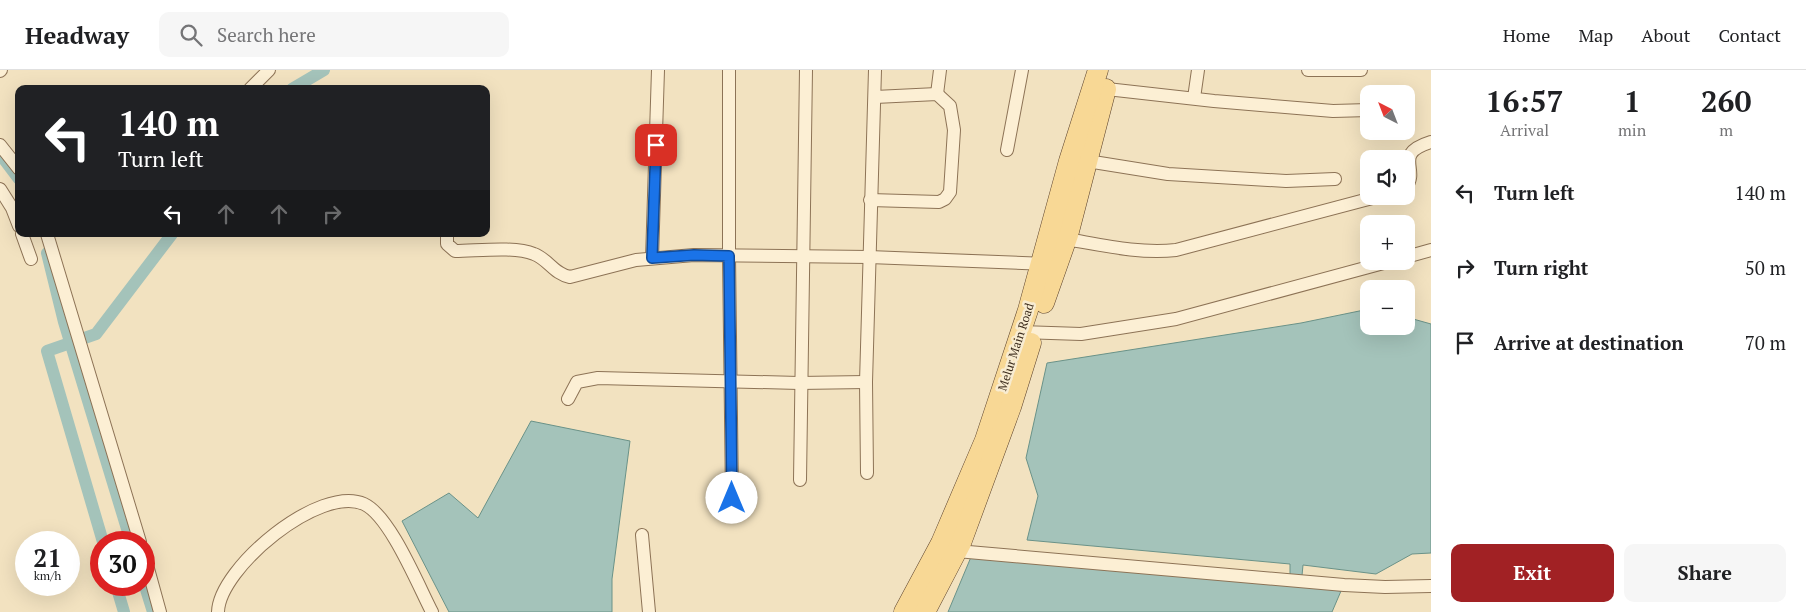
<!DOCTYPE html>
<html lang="en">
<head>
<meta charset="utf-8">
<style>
	:root { --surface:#fff; --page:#f6f6f6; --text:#202124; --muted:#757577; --line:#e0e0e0; --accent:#a12124 }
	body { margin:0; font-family:"PT Serif",serif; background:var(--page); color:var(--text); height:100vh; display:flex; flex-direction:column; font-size:19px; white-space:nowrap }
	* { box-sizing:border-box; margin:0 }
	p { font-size:16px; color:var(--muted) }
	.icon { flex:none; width:28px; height:28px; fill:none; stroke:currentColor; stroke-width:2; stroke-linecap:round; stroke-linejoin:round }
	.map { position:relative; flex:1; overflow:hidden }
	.panel { display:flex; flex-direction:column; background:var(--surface); width:375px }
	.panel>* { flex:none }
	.hud { position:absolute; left:15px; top:15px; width:475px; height:152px; border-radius:10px; box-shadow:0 5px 20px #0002; background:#202124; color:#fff; overflow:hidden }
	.needle { width:32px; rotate:318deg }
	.tools { position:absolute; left:1360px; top:15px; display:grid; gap:10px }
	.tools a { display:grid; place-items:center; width:55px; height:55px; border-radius:10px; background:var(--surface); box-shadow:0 5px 20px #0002; font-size:25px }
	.speed { position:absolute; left:15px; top:461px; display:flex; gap:10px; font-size:25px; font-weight:700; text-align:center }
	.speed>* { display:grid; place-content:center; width:65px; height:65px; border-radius:50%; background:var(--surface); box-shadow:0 5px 20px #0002; line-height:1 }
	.speed small { font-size:12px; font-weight:400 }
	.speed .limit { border:8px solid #d22; background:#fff; color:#111 }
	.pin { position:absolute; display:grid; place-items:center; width:42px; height:42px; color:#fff; margin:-21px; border-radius:10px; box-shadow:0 2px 8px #0006 }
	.me { position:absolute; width:55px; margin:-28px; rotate:0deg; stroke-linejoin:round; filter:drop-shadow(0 0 4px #0008) }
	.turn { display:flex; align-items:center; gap:18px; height:105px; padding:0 20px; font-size:22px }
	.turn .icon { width:65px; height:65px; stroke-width:2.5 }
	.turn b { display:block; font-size:35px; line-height:42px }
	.lanes { display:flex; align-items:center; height:48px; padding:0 20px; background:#0003; justify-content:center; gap:25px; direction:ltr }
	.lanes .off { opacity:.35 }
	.eta { display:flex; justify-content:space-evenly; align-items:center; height:85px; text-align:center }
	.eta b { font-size:30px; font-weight:800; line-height:35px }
	.cta { display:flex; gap:10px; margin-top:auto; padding:10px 20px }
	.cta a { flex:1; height:58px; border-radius:10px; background:var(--accent); color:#fff; font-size:20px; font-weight:800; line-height:58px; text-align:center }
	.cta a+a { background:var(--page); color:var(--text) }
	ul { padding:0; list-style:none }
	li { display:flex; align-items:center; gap:15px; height:75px; padding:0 20px }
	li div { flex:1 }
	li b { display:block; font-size:19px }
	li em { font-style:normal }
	header { display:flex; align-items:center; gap:30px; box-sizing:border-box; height:70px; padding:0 25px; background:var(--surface); border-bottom:1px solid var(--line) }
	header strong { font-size:24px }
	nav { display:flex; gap:28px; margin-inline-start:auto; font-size:18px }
	.search { width:350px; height:45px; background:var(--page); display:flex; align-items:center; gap:12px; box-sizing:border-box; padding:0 18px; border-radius:10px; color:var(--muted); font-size:19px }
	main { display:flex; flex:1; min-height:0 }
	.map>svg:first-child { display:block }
	.water { fill:#a4c3ba; stroke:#6a9288 }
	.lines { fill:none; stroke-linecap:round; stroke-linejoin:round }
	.canal { stroke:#a4c3ba; stroke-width:12 }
	.street-casing { stroke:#8d7356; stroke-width:14 }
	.primary-casing { stroke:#5a402b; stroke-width:21 }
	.street { stroke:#fcefd4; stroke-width:12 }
	.primary { stroke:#f8d895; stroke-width:20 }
	.route-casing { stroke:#114b97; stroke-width:12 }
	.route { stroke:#1a73e8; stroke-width:9 }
	.labels { text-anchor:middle; stroke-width:5; stroke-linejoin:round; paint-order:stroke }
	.street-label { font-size:12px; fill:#3b2b1c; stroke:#f8ecd1 }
</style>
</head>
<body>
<header>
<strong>Headway</strong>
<div class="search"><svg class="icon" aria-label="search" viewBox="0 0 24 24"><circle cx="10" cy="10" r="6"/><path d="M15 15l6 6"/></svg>Search here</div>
<nav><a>Home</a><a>Map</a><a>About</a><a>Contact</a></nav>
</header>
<main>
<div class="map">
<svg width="1431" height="542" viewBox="0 0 1431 542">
	<rect width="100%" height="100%" fill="#f2e2c0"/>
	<g class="water">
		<polygon points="1369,239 1369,256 1406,256 1406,247 1431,254 1431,483 1412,484 1376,504 1303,495 1301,516 1341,521 1332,542 948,542 971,487 1290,515 1290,494 1027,470 1038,426 1026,388 1047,293 1301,253"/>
		<polygon points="531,351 630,371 612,509 612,542 449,542 402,451 449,423 478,448"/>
	</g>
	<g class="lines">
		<g class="canal">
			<polyline points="292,19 324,0"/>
			<polyline points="0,84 19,109"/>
			<polyline points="47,183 64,252 131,472"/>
			<polyline points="103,472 47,281 96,264 172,164"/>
			<polyline points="144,513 153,542"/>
			<polyline points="116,515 124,542"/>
		</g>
		<defs>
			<g id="street">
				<polyline points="729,0 729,186 732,428"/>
				<polyline points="1308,0 1361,0"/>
				<polyline points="0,1 1,0"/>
				<polyline points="1098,18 1214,31 1333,41 1369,40"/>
				<polyline points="250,19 269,0"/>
				<polyline points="937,24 940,0"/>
				<polyline points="1194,28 1198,0"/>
				<polyline points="0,75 19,99"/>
				<polyline points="1007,80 1022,0"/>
				<polyline points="1087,91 1168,104 1286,111 1335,109"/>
				<path d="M1406,117C1420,99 1392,84 1431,72"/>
				<polyline points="0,119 12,138 19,156"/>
				<polyline points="870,130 939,132 945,129 950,122 954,60 950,36 937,24 875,27"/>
				<polyline points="22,164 31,189"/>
				<polyline points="47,164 140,472"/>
				<path d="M447,164V174L455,181C477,181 514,176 534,184C548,189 554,204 570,207L636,190L694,185L869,187L1047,194"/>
				<path d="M1066,169C1102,175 1139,184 1176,180L1380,126"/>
				<polyline points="1406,187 1431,180"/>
				<polyline points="652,188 658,0"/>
				<polyline points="1021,262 1081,264 1176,249 1391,191"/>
				<polyline points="568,329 577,312 598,308 799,313 866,312"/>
				<polyline points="867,403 866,312 875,0"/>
				<polyline points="800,410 806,0"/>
				<polyline points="642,465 649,542"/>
				<polyline points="957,481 1344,515 1385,517 1431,516"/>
				<polyline points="144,484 160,542"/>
				<path d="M218,542C219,498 320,414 364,434C390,446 418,515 432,542"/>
			</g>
			<g id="primary">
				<polyline points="1044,233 1068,165 1106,19"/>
				<polyline points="904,542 941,473 985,370 1028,240 1069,91 1098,0"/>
				<polyline points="925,542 961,473 1011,337 1031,273"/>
			</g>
		</defs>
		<use href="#street" class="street-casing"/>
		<use href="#primary" class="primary-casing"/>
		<use href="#street" class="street"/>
		<use href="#primary" class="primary"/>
	</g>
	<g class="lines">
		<defs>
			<polyline id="route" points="656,75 652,188 694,185 729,186 732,428"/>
		</defs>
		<use href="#route" class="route-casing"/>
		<use href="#route" class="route"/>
	</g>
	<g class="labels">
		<g class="street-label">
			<text transform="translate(1016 277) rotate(-72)" y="4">Melur Main Road</text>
		</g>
	</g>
</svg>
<div class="tools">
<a><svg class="needle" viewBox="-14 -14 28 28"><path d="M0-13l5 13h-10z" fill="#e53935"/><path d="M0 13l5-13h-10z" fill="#757577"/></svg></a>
<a><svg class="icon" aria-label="sound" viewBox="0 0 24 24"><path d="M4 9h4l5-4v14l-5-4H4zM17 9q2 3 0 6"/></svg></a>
<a>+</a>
<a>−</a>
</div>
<div class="speed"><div>21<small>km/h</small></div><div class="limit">30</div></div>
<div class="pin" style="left:656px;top:75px;background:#d93025"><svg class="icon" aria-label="arrive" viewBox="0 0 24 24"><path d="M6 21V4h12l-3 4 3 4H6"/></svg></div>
<svg class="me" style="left:732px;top:428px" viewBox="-20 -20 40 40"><circle r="19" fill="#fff"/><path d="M0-13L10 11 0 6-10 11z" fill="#1a73e8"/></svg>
<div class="hud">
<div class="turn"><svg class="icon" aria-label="left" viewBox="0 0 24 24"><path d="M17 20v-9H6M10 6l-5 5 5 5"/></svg><div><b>140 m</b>Turn left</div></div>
<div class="lanes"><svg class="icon" aria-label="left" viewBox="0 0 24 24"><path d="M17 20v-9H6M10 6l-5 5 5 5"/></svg><svg class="icon off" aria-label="ahead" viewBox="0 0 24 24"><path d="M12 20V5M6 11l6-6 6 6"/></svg><svg class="icon off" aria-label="ahead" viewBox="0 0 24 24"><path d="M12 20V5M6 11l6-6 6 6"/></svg><svg class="icon off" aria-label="right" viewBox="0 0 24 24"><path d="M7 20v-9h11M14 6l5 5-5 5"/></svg></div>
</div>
</div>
<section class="panel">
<div class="eta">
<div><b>16:57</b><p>Arrival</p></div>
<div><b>1</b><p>min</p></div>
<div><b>260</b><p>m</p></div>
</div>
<ul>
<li><svg class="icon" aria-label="left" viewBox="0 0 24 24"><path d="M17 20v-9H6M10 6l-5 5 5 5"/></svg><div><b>Turn left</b></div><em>140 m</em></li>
<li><svg class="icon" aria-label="right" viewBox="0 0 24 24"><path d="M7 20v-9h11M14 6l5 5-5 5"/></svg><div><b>Turn right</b></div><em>50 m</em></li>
<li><svg class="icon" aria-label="arrive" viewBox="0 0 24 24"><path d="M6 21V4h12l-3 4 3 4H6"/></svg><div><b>Arrive at destination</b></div><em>70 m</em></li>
</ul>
<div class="cta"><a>Exit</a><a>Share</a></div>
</section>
</main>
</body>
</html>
